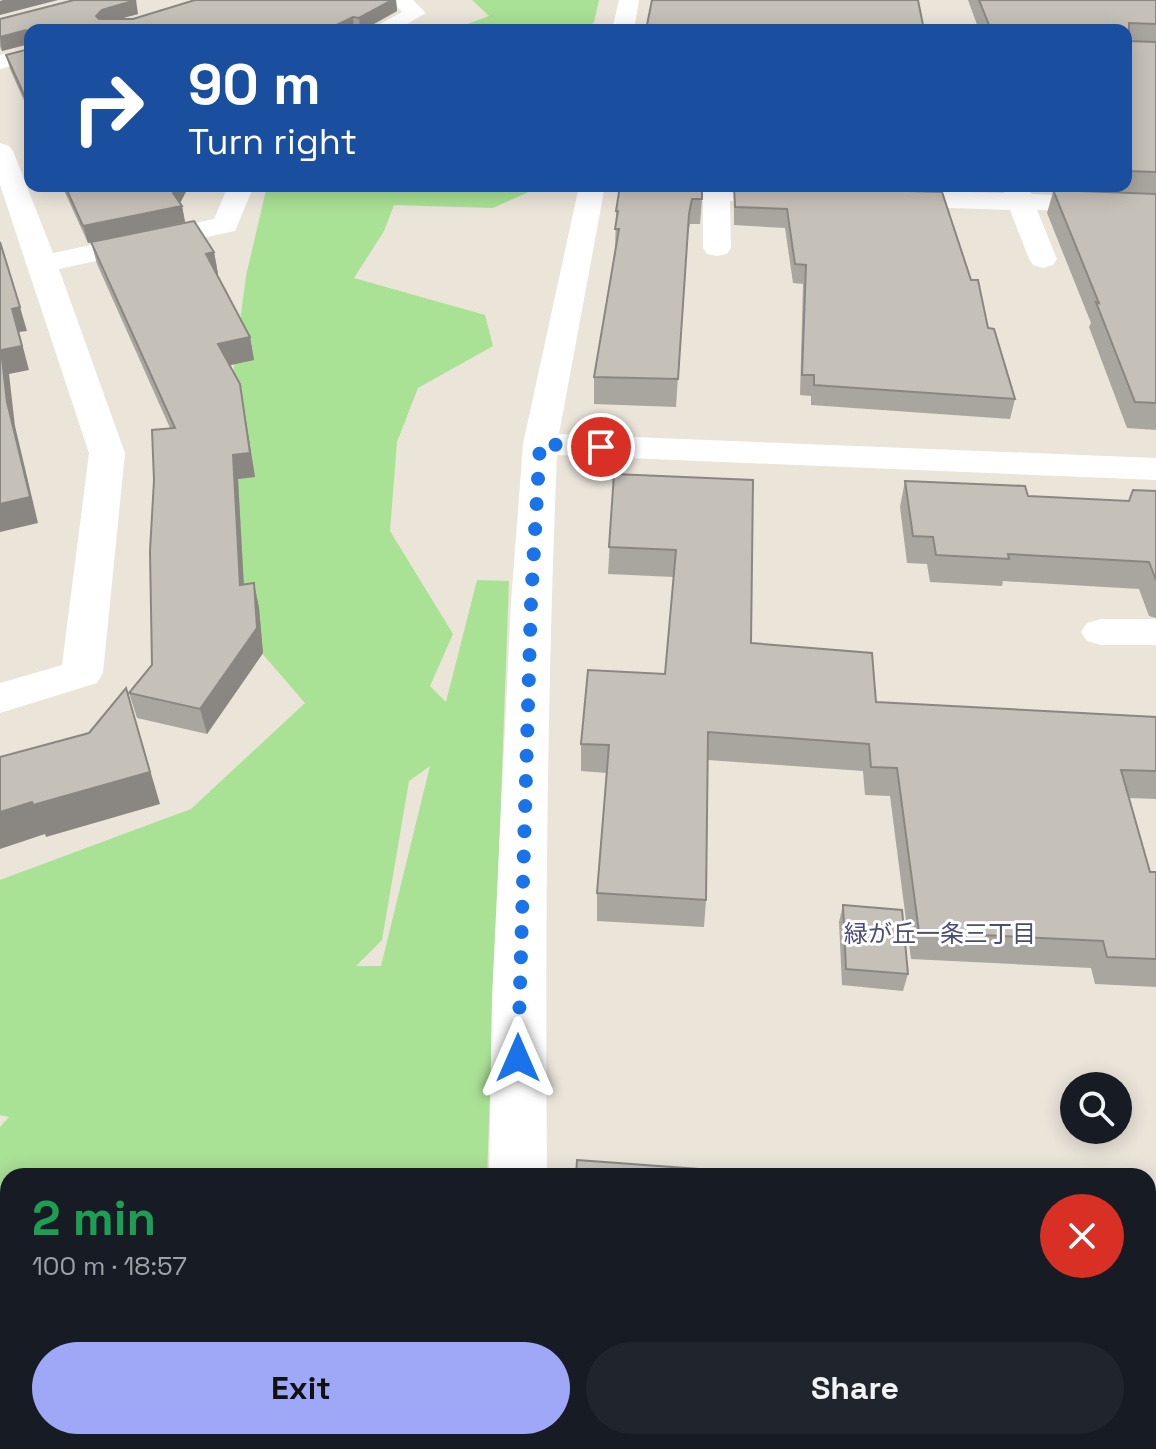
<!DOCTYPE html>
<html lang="en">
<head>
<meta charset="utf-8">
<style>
	:root { --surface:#171b24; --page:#20242c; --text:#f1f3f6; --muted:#9ea1a6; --accent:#9ea8f7 }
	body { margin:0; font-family:"Space Grotesk","Noto Sans JP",sans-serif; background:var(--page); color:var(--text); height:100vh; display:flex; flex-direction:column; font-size:30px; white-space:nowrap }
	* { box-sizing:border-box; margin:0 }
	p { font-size:26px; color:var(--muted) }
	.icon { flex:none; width:44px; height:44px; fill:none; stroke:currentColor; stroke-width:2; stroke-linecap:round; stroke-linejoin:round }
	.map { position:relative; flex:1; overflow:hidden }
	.sheet { position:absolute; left:0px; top:1168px; width:1156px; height:282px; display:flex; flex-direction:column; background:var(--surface); border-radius:24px 24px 0 0; box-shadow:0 4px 20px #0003 }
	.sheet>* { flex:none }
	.guide { position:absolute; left:24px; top:24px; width:1108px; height:168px; border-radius:16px; box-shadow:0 4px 20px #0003; background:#1a4fa0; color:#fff; overflow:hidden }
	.controls { position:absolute; left:1060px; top:1072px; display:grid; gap:16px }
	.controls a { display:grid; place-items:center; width:72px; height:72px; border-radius:50%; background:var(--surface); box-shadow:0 4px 20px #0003; font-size:40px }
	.pin { position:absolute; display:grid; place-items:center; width:68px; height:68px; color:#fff; margin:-34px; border:4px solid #fff; border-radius:50%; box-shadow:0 2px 8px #0007 }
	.me { position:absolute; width:88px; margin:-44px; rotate:0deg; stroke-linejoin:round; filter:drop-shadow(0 0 6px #0008) }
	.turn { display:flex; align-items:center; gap:28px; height:168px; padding:0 32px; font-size:36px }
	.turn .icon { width:104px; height:104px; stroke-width:2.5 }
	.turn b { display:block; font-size:56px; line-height:68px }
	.round { display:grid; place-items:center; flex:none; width:84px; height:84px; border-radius:42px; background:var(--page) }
	.head { display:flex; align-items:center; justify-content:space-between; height:136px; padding:0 32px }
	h1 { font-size:48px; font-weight:700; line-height:60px; color:#1e9e55 }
	.primary-button { display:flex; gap:16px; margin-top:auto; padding:16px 32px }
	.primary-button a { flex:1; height:92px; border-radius:48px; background:var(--accent); color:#111; font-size:32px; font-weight:700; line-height:92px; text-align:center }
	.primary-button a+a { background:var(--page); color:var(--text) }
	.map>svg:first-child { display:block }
	.green { fill:#a9e195; fill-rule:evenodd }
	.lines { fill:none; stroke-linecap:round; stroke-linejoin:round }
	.street { fill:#fff; fill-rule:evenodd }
	.wall { fill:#a9a69f }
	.shaded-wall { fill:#8a8782 }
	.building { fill:#c5c1b9; stroke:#8a8782; stroke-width:2 }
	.route { stroke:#1a73e8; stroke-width:14; stroke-dasharray:0 25.2 }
	.labels { text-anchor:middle; stroke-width:6; stroke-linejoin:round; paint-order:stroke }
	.neighbourhood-label { font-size:24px; fill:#494d77; stroke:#fff }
</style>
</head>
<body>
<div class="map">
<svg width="1156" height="1449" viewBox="0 0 1156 1449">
	<rect width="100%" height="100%" fill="#eae4d9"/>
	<g class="green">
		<polygon points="472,0 599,0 594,22 587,30 451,30 489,16"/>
		<path d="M267,186H542L493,208L394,205L384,231L354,278L485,315L493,346L418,388L397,442L390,531L453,634L430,686L446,702L477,580L509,581L487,1176H8V1442H476V1449H0V1127L9,1117L0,1115V880L191,809L305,703L229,615L222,458L246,276ZM430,766L381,966H356L382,940L409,781Z"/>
	</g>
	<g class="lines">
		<g class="street">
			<polygon points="391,0 413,0 426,13 397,30 369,30 402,12"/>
			<polygon points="619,0 639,0 634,30 612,30"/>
			<polygon points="30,47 30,61 0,69 0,55"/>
			<polygon points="0,143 9,146 13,151 53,253 214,219 228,186 254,186 235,231 59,269 125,453 103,673 97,683 0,713 0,683 62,665 89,453 0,185"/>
			<path d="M579,186H605L559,434L1156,458V480L557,455C547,695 545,936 547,1176H489L492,998L511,602L523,444Z"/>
			<polygon points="633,186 794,187 803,189 807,195 803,201 794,203 730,201 731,248 727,254 717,256 707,254 703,248 703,201 643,199 634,197 630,191"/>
			<polygon points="1001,186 1027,186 1031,194 1156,198 1156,214 1037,210 1057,259 1053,265 1043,268 1033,265 1029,259 1010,210 887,206 878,204 874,198 878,192 887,190 1004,193"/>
			<polygon points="1101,619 1156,619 1156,645 1101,645 1087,641 1081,632 1087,623"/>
			<polygon points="555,1442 690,1442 693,1449 558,1449"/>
		</g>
	</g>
	<g class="wall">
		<polygon points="392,0 396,0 397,11 363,30 30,30 30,114 10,69 6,55 29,49 29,44 2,51 0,47 0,19 138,14 118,19 133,19"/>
		<polygon points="968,0 1156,0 1156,430 1127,428 1089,327 1091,323 1047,213 1053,192 1039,191 1037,186 1126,186 1126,30 979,30"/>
		<polygon points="62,186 189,186 180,203 182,206 185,222 88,243"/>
		<polygon points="620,186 702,199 700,224 690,224 687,239 676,407 594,404 594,377 615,253 616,211"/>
		<polygon points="734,186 971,280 1015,399 1010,419 811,405 811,396 800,395 803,284 793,283 785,228 734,225"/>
		<polygon points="801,186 952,186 951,189"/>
		<polygon points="91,242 214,252 218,274 217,274 250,337 254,360 229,365 240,384 255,477 238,479 244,584 254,583 259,608 263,653 207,734 137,718 129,693 152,665 170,428 97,264"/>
		<polygon points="614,474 751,643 876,702 1156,717 1156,799 1129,798 1150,872 1156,872 1156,987 1095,984 1091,968 911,959 890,796 865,795 863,771 708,760 706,900 704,927 597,921 597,893 607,773 581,771 581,744 665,674 674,577 608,574"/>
		<polygon points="905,481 1028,496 1129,501 1156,491 1156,618 1149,616 1139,589 1003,581 1002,586 930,582 927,564 907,563 900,507"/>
		<polygon points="843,905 908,974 903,991 842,985 839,922"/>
	</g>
	<g class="shaded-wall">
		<polygon points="3,0 58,0 0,15 0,1"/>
		<polygon points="136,0 138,14 105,23 96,16 102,10"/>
		<polygon points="392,0 396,0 397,11 363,30 360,30 359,18"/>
		<polygon points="353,17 354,30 326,30"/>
		<polygon points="26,30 29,44 2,51 0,37"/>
		<polygon points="177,186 189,186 178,207 182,206 185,222 88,243 83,226 173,193"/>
		<polygon points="214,252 218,274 211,275 206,254"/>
		<polygon points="20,307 27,331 19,332 29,370 9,374 15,426 38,523 0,532 0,504 7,402 1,350 12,309"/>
		<polygon points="250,337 254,360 222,367 218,344"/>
		<polygon points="240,384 255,477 238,479 245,609 240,585 233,455"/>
		<polygon points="254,583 259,608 263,653 207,734 200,709"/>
		<polygon points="126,688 160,804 46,837 45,834 0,849 0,812 32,802"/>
	</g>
	<g class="building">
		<polygon points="74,0 136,0 102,10 96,16 99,19 133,19 195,0 392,0 359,18 353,17 326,30 30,30 30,108 6,55 29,49 29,33 26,30 0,37 0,19"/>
		<polygon points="652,0 918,0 924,30 646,30"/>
		<polygon points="979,0 1156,0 1156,24 1129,23 1129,41 1156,42 1156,172 1126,171 1126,30 991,30"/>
		<polygon points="65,186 177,186 173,193 182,206 83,226"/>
		<polygon points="620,186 702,186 702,199 692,199 689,214 678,379 594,377 619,229 615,229 618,211 616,211"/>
		<polygon points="734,186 942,192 971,280 978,280 988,328 994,329 1015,399 814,385 814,375 802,375 806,265 795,264 787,209 735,207"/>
		<polygon points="1053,190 1156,194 1156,403 1135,402 1096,302 1099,303"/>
		<polygon points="194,221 214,252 206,254 250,337 218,344 240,384 250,453 233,455 240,585 254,583 257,628 200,709 129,693 152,665 150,551 154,480 152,430 175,428 91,242"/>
		<polygon points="0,242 20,307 12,309 22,346 1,350 7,402 30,497 0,504"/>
		<polygon points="614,474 753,480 751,643 872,653 876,702 1156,717 1156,771 1121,770 1150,872 1156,872 1156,959 1107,957 1103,941 919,932 897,768 871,767 869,744 708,732 706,900 597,893 609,745 581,744 588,670 665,674 676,550 609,547"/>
		<polygon points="905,481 1025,486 1028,496 1129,501 1133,490 1156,491 1156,580 1149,562 1008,554 1009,559 936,555 933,537 913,536"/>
		<polygon points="126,688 150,772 33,805 32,802 0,812 0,757 89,733"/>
		<polygon points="843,905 902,910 908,974 846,969"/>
		<polygon points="577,1160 726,1171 726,1176 576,1176"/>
	</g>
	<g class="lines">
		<polyline class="route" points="518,1058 531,602 540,444 601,447"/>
	</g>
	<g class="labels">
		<g class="neighbourhood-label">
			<text x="940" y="942">緑が丘一条三丁目</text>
		</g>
	</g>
</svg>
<div class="controls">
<a><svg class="icon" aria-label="search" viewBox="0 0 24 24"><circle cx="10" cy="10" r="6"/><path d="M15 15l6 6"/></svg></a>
</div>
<div class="pin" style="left:601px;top:447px;background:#d93025"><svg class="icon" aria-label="arrive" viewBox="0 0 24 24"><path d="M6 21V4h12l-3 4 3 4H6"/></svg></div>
<svg class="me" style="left:518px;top:1058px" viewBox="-20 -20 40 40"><path d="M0-17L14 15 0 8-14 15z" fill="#1a73e8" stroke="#fff" stroke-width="4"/></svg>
<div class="guide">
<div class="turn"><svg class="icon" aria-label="right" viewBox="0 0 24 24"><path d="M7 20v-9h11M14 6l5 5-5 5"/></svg><div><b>90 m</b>Turn right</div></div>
</div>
<section class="sheet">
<div class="head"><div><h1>2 min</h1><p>100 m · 18:57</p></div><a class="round" style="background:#d93025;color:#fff"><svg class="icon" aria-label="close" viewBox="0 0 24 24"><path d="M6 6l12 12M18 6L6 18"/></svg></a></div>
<div class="primary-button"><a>Exit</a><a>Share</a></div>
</section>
</div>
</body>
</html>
